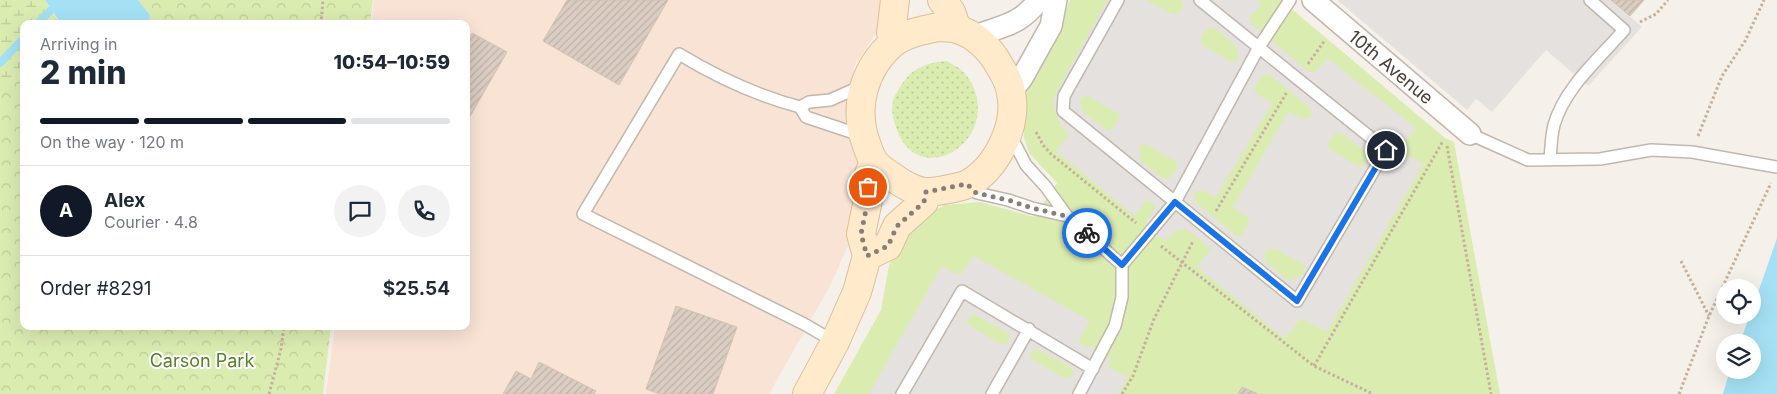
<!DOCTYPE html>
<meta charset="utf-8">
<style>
body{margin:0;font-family:Inter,sans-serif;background:#f2f2f3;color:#1f2937;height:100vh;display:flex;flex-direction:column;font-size:19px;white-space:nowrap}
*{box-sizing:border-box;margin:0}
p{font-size:16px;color:#747a83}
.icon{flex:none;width:28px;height:28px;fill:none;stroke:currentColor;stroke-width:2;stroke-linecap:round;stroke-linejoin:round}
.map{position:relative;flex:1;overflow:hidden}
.details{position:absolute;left:20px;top:20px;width:450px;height:310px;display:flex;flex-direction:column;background:#fff;border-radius:10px;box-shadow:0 5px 20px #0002}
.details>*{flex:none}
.controls{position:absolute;left:1716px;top:279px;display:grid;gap:10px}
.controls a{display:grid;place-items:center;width:45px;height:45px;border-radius:50%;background:#fff;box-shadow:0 5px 20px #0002;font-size:25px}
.pin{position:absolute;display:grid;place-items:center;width:42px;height:42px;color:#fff;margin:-21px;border:2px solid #fff;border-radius:50%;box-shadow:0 1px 5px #0007}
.courier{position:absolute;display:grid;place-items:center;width:50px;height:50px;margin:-25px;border:4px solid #1a73e8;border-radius:50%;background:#fff;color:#222;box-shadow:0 1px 6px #0007}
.head em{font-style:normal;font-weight:800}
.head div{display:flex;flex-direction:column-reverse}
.head{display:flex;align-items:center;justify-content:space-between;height:85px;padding:0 20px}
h1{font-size:32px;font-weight:800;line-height:38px}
.bar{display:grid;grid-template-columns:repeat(4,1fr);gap:8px 5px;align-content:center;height:60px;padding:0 20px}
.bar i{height:6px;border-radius:4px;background:#e0e1e3}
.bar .active{background:#111827}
.bar p{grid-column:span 4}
.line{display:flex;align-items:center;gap:12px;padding:0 20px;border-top:1px solid #e0e1e3}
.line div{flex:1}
.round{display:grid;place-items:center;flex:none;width:52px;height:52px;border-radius:26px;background:#f2f2f3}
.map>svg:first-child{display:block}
</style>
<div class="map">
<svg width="1777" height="394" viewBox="0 0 1777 394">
<defs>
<pattern id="grass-dots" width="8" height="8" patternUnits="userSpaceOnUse" patternTransform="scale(1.25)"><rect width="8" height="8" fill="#dbecb1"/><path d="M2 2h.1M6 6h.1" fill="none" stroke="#bdcb99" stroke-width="1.8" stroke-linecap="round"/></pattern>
<pattern id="wetland-marsh" width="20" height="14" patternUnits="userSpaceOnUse" patternTransform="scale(1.25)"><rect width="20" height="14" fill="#dbecb1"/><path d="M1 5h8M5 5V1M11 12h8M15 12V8" fill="none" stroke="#bdcb99"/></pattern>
<pattern id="park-crowns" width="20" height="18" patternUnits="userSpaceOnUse" patternTransform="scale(1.25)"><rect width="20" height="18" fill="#dbecb1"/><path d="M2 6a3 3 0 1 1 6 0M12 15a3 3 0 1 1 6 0" fill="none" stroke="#bdcb99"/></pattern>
<pattern id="building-hatch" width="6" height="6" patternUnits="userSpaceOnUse" patternTransform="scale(1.25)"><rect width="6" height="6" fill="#dbcdc2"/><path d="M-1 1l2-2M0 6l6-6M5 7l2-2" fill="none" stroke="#bdb1a7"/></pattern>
</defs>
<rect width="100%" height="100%" fill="#f6f0ea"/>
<path fill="#f8e3d5" d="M374 0H883L881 26 854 66 850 106 858 150 859 177 854 231 831 284 769 394H326L335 326H466V24H371Z"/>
<path fill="url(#grass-dots)" d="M947 61C951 64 957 66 960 69 980 85 984 118 968 138 946 167 907 165 896 127 893 120 891 109 893 101 895 94 900 87 904 81 914 67 930 62 947 61Z"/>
<path fill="url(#wetland-marsh)" d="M0 0H45L58 21 56 24H24V64L0 94Z"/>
<path fill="url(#park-crowns)" d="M138 0H373L370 24H149L150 15Z
M24 64V326H331L323 394H0V94Z"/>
<path fill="#dbecb1" d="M1070 0H1281L1445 138 1454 142 1500 394H834L881 310 889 265 907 233 922 217 945 205 980 202 1034 217 1057 183 1029 153 1024 138 1023 102 1038 66 1049 48 1065 14Z"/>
<path fill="#e4e1df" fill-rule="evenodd" d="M1107 0H1145L1175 15 1183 9V5L1180 0H1257L1262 4 1250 16V21L1252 24 1309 72H1316L1327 58 1416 128 1402 145 1401 150 1403 153 1423 164 1327 332 1304 320H1300L1284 338 1197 267 1211 249 1191 232 1185 229 1177 230 1164 241 1145 225 1155 207 1152 202 1146 201 1135 216 1056 151 1068 136V132L1061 126 1056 114 1053 101 1058 89ZM1214 27 1236 46 1239 55 1236 62H1231L1201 44V37L1208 28ZM1267 74 1273 77 1309 107 1312 114 1310 118 1303 119 1288 112 1233 207 1248 217 1249 222 1243 233 1238 237 1195 202 1193 196 1197 191H1204L1216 197 1272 103 1256 93 1254 89 1261 76ZM1088 96 1119 114 1120 117 1112 130H1107L1083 112 1080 103V100L1083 97ZM1339 132 1368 153 1369 157 1364 165 1359 167 1329 149 1328 144 1335 133ZM1146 144 1177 162 1176 169 1170 178 1164 179 1141 161 1139 149 1141 145ZM1269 249H1275L1303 264 1305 268 1304 273 1295 279 1290 280 1285 278 1266 262 1264 254Z
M1337 0H1611L1642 27 1588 86 1546 50 1492 112 1476 99 1467 110Z
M974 256 1090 321 1080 337 1079 342 1085 347 1090 346 1111 359 1108 366 1111 369 1128 377 1118 394H869L941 267 957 274H961ZM973 314 1008 333 1010 336 1008 343 1001 344 971 327 967 323V320ZM1036 349 1071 367 1073 371 1072 377 1064 378 1035 361 1031 358 1030 354Z"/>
<path fill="#a4e1f5" d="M45 0H138L150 15 149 24H61Z
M1777 238V394H1723L1730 370H1752V342H1740L1750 315H1752L1753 307Z"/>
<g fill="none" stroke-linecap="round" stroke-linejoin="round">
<path stroke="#a4e1f5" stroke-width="8" d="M37 24 51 10
M0 63 24 38"/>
</g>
<path fill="url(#building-hatch)" stroke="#d4c1b1" d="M567 0H668L619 85 543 41Z
M1611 0H1644L1630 16Z
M472 33 507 52 469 118 466 117V43Z
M676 306 737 327 713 394H660L646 389Z
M539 362 596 391 594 394H503L516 371 531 379Z
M1242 387 1258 394H1238Z"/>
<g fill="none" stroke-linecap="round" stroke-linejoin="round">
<g stroke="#c2b7ac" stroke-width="14">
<path id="service" d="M1118 0 1064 96 1063 111 1297 301 1386 150 1200 0
M862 86 830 100 809 102 800 107 806 117 851 132 863 133
M800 107C758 96 717 77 679 54L583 214 804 324 835 342
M1470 134 1528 160 1600 159 1651 150 1692 152 1777 167
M1006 139 1015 144 1026 165 1046 187 1067 216 1122 265V297L1115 326 1079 394
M1550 160C1551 149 1551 136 1554 125 1565 87 1599 59 1624 30L1590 0
M967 184 977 193 1008 200 1032 208 1067 216
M1122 265 1175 202 1259 47 1290 0
M902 394 962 291 1093 369
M992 394 1029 329"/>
</g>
<g stroke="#c2b7ac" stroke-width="24">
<path id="minor" d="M1313 0 1470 134
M973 37C1002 25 1018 27 1039 0
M1011 92 1022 78 1051 26 1056 0"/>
</g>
<g stroke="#dbbf99" stroke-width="30">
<path id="secondary" d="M942 0 951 12 957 29
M939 27C944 28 952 27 957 29 975 34 991 50 999 65 1004 73 1010 83 1011 93 1018 125 997 168 968 184 961 187 936 192 927 192 916 192 902 184 893 177 887 173 880 169 875 163 871 158 868 149 866 143 853 107 864 68 893 43 906 33 923 30 939 27Z
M894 42 891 33 895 0
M867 256 888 246 897 226 924 202 926 192
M807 394 835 342 857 292 867 256 861 234 868 200 869 174 874 162"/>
</g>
<path stroke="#c5b09c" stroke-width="3" stroke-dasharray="2.5 2.5" stroke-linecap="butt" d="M1640 22 1656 14 1668 0
M321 24 323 0
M1308 64 1325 40
M1036 132 1043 145 1051 154 1136 223
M1698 136 1722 76 1745 41 1764 0
M1447 146 1491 394
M1216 211 1287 92
M1161 246 1314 366 1373 394
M1681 261 1709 316
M1314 366 1443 141
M269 394 281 349 284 326
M1122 394 1133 376 1154 319 1193 241
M1679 394 1709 316 1771 183"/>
<use href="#service" stroke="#fff" stroke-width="11"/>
<use href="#minor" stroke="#fff" stroke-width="21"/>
<use href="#secondary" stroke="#ffeacb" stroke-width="28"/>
</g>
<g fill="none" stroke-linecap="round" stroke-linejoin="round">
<path stroke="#877e76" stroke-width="5" stroke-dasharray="0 9" d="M868 187V200L861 234 867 256 888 246 897 226 924 202 926 192 967 184 976 193 1008 200 1032 208 1066 216 1087 233"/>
<path stroke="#1a73e8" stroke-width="6" d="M1087 233 1122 265 1175 202 1297 301 1386 150"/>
</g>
<g text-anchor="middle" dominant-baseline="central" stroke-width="4" stroke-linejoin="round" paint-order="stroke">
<g font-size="18" fill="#4b4037" stroke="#fff">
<text transform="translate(1391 67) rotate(40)">10th Avenue</text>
</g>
<g font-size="18" fill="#578126" stroke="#fff">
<text x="202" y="360">Carson Park</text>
</g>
</g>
</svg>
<div class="controls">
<a><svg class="icon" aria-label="locate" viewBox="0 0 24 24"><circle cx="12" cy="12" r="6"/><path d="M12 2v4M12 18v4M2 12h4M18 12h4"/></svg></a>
<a><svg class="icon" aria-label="layers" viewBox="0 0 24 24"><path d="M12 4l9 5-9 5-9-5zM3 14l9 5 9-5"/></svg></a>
</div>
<div class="pin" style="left:868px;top:187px;background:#ea580c"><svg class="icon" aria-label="bag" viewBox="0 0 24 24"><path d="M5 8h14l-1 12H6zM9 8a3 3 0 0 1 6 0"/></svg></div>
<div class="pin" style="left:1386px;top:150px;background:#1f2937"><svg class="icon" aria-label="home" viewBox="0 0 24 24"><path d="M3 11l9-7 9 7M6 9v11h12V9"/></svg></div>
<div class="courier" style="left:1087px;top:233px"><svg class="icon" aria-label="bike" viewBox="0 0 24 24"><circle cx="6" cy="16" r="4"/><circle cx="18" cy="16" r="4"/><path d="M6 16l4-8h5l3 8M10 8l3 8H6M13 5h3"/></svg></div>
<section class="details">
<div class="head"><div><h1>2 min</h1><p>Arriving in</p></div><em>10:54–10:59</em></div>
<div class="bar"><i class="active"></i><i class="active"></i><i class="active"></i><i></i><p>On the way · 120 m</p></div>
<div class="line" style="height:90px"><b class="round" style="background:#111827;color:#fff">A</b><div><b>Alex</b><p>Courier · 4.8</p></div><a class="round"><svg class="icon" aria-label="chat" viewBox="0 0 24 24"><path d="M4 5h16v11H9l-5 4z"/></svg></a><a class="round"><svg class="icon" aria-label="phone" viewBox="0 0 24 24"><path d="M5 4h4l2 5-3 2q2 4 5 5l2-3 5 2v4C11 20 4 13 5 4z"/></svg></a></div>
<div class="line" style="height:65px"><div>Order #8291</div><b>$25.54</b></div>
</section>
</div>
